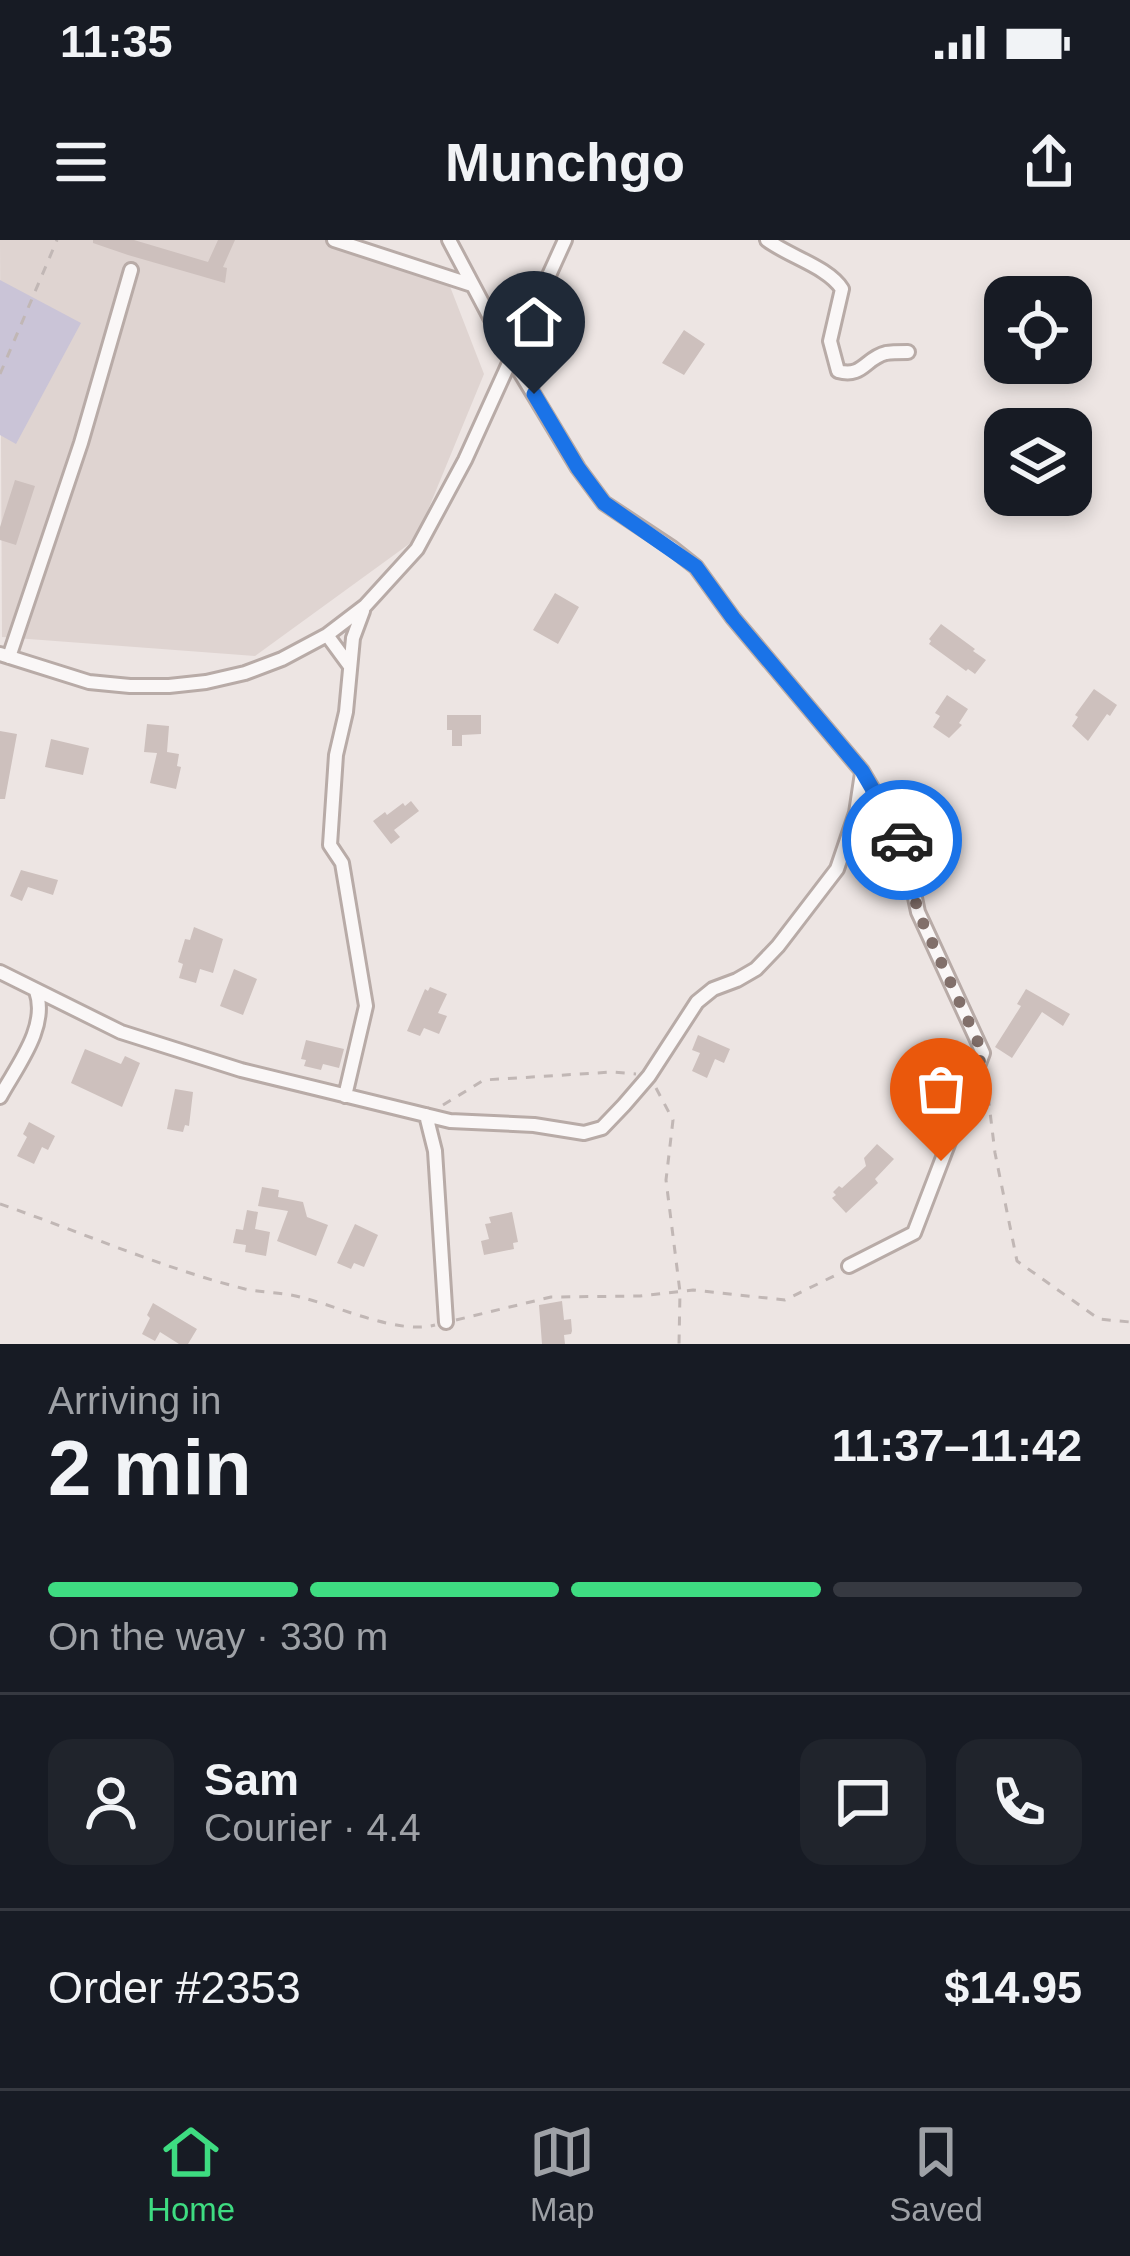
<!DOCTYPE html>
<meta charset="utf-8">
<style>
body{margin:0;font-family:Helvetica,sans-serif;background:#20242c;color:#f1f3f6;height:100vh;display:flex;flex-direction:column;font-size:45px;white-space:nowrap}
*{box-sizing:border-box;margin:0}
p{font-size:39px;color:#9ea1a6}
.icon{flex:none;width:66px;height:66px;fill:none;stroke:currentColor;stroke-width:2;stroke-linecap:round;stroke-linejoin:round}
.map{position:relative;height:1104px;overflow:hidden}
.details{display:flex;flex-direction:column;background:#171b24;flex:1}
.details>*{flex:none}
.controls{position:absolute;left:984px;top:36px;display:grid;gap:24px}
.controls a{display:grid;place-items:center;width:108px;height:108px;border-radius:24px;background:#171b24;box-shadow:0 6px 18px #0003;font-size:60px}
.pin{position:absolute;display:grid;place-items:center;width:102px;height:102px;color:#fff;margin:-123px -51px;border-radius:50% 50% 50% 0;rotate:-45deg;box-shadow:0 0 12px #0007}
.pin .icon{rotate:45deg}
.courier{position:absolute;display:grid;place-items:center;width:120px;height:120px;margin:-60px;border:9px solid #1a73e8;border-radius:50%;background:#fff;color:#222;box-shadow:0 3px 15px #0007}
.overview em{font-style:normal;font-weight:600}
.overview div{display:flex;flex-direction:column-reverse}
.overview{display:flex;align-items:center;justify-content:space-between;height:204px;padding:0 48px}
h1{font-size:78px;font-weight:600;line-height:90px}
.bar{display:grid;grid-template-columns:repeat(4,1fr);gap:18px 12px;align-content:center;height:144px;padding:0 48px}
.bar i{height:15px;border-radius:9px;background:#363941}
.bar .selected{background:#3edc81}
.bar p{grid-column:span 4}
.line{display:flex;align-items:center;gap:30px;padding:0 48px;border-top:3px solid #363941}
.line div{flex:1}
.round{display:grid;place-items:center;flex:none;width:126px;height:126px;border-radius:24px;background:#20242c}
.status{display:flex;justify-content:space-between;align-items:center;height:84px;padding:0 60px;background:#171b24;direction:ltr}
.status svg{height:33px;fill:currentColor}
header{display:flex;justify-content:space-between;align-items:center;height:156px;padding:0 48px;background:#171b24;font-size:54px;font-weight:600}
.tabs{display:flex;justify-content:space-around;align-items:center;height:168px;border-top:3px solid #363941;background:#171b24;font-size:33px;color:#9ea1a6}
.tabs a{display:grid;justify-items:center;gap:6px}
.tabs .selected{color:#3edc81}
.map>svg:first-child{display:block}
</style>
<div class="status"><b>11:35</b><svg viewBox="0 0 49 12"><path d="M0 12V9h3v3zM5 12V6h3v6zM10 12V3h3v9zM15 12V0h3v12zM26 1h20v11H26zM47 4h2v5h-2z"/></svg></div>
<header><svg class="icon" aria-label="menu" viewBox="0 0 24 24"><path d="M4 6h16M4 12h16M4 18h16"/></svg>Munchgo<svg class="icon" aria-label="share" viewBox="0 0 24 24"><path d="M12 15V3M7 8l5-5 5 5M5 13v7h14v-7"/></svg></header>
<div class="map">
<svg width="1130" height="1104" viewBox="0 0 1130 1104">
<rect width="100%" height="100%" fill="#ede5e3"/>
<path fill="#dfd4d1" d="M0 0H359L363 7 444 31 484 134 416 299 255 416 2 397Z"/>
<path fill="#cac4d7" d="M0 40 81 83 16 204 0 195Z"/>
<path fill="#cdc0bd" d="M93 0H134L208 22 218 0H235L223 27 227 28 225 43 128 15 93 3Z
M684 90 705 104 684 135 662 123Z
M15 240 35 246 16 305 0 300V287Z
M555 353 579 367 558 404 533 390Z
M941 384 975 409 973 411 986 420 975 434 968 429 966 431 929 404 931 401 929 399Z
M1094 449 1117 465 1110 476 1107 474 1088 501 1072 486 1078 477 1075 475Z
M947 455 968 469 959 483 962 485 949 498 933 487 940 476 935 473Z
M447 475H481V494L462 495V506H452V490H447Z
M147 484 169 486 167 512 179 514 177 526 181 527 176 549 150 543 157 513 144 512Z
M0 491 17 494 5 559H0Z
M51 499 89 508 83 535 45 527Z
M411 561 419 571 394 590 400 597 391 604 373 581 385 572 387 575 403 563 405 566Z
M21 630 58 640 53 655 28 647 22 661 10 656Z
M194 687 223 699 213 733 200 729 196 743 179 738 183 724 178 722 185 699 190 700Z
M234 729 257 739 243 775 220 766Z
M430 747 447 754 438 773 447 776 439 794 424 788 420 796 407 791 425 749 428 751Z
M1026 749 1070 774 1063 786 1042 772 1012 818 995 807 1021 766 1017 764Z
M698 795 730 809 724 823 715 819 707 838 692 831 700 813 692 810Z
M306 800 344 809 339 828 323 824 321 830 304 826 306 820 301 819Z
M85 809 121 824 125 816 140 823 122 867 71 843Z
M175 849 193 852 189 886 185 885 183 892 167 889Z
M29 882 55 896 48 910 42 907 34 924 17 916 27 897 23 894Z
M877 904 894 919 875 939 878 943 846 973 832 958 836 955 833 952 839 946 842 948 866 926 864 918Z
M262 947 279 950 278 957 303 962 307 977 328 985 316 1016 277 1001 288 971 258 966Z
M247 970 258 972 255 989 270 992 266 1016 245 1012 246 1005 233 1003 236 989 243 990Z
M512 972 518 1002 513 1003 514 1009 484 1015 481 1001 489 999 485 984 491 983 489 977Z
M355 984 378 995 364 1027 354 1023 351 1029 337 1023Z
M562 1061 564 1080 571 1079 572 1091 571 1094 564 1095 565 1104H542L539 1065Z
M153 1063 197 1089 188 1104H179L160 1092 155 1101 142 1094 150 1078 147 1075Z"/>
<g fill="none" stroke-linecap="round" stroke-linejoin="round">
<g stroke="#b8aba7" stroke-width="18">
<path id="minor" d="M334 0 472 45
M449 0 511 117 578 228 604 263 672 308 696 327 733 378 862 531 903 601 918 672 983 813 914 993 849 1026
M767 0C790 17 828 27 842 49L830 101 838 131C863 138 865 118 886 113 891 112 903 112 908 112
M327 395 349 425
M0 414 89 442 130 446H169L206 442 245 433 282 419 327 395 365 366 417 309 465 220 565 0
M9 417 81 203 131 30
M0 732 121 792 241 830 450 881 534 885 584 893 602 888 624 865 649 836 697 762 713 749 737 740 756 729 778 706 837 629 856 573 862 533
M345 856 366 766 342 623 330 605 336 515 346 472 353 398 363 371
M0 857C16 827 49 787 36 751
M426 875 435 911 446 1082"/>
</g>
<path stroke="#c1b7b5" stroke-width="3" stroke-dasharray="9 9" stroke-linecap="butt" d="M0 134 57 0
M986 839 995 913 1017 1021 1099 1079 1130 1082
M656 848 673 880 666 940 680 1052 679 1104
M443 865 484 840 612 832 636 834
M0 964C81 992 162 1028 245 1049 263 1053 282 1052 300 1057 338 1066 398 1095 435 1085
M456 1080 551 1057 640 1056 693 1050 785 1060 838 1034"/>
<use href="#minor" stroke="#faf7f7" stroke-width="12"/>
</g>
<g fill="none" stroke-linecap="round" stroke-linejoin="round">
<path stroke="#816f6a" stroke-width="12" stroke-dasharray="0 21.6" d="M902 600 918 672 983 813 941 921"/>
<path stroke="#1a73e8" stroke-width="15" d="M534 154 578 228 604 263 696 327 733 378 862 531 902 600"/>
</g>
</svg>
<div class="controls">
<a><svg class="icon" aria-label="locate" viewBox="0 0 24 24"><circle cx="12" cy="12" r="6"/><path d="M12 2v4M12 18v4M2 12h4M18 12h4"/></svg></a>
<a><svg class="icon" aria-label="layers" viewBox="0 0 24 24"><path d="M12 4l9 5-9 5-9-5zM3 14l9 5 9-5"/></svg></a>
</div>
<div class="pin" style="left:941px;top:921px;background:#ea580c"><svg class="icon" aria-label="bag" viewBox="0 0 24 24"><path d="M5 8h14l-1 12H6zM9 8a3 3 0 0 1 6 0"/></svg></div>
<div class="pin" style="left:534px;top:154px;background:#1f2937"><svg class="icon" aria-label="home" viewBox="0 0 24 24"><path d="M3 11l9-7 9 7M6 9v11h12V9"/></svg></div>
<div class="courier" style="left:902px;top:600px"><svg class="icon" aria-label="car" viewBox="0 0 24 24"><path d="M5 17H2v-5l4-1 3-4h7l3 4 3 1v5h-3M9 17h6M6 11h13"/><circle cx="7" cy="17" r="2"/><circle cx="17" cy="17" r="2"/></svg></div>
</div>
<section class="details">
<div class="overview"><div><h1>2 min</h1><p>Arriving in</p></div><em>11:37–11:42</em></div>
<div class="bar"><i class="selected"></i><i class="selected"></i><i class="selected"></i><i></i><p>On the way · 330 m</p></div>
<div class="line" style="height:216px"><a class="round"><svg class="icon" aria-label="person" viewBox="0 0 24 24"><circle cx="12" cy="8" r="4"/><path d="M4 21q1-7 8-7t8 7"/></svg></a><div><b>Sam</b><p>Courier · 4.4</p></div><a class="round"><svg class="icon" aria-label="chat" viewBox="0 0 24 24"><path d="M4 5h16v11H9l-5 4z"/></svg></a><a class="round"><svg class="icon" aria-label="phone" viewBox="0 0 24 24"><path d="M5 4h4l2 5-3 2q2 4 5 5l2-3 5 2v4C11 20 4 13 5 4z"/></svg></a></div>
<div class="line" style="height:156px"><div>Order #2353</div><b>$14.95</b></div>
</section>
<nav class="tabs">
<a class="selected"><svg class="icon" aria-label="home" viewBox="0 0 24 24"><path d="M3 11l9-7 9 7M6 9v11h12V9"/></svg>Home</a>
<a><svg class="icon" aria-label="map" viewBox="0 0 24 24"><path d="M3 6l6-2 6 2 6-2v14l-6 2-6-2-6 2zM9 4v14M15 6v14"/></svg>Map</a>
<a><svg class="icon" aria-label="saved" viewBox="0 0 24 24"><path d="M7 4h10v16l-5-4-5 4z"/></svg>Saved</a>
</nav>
